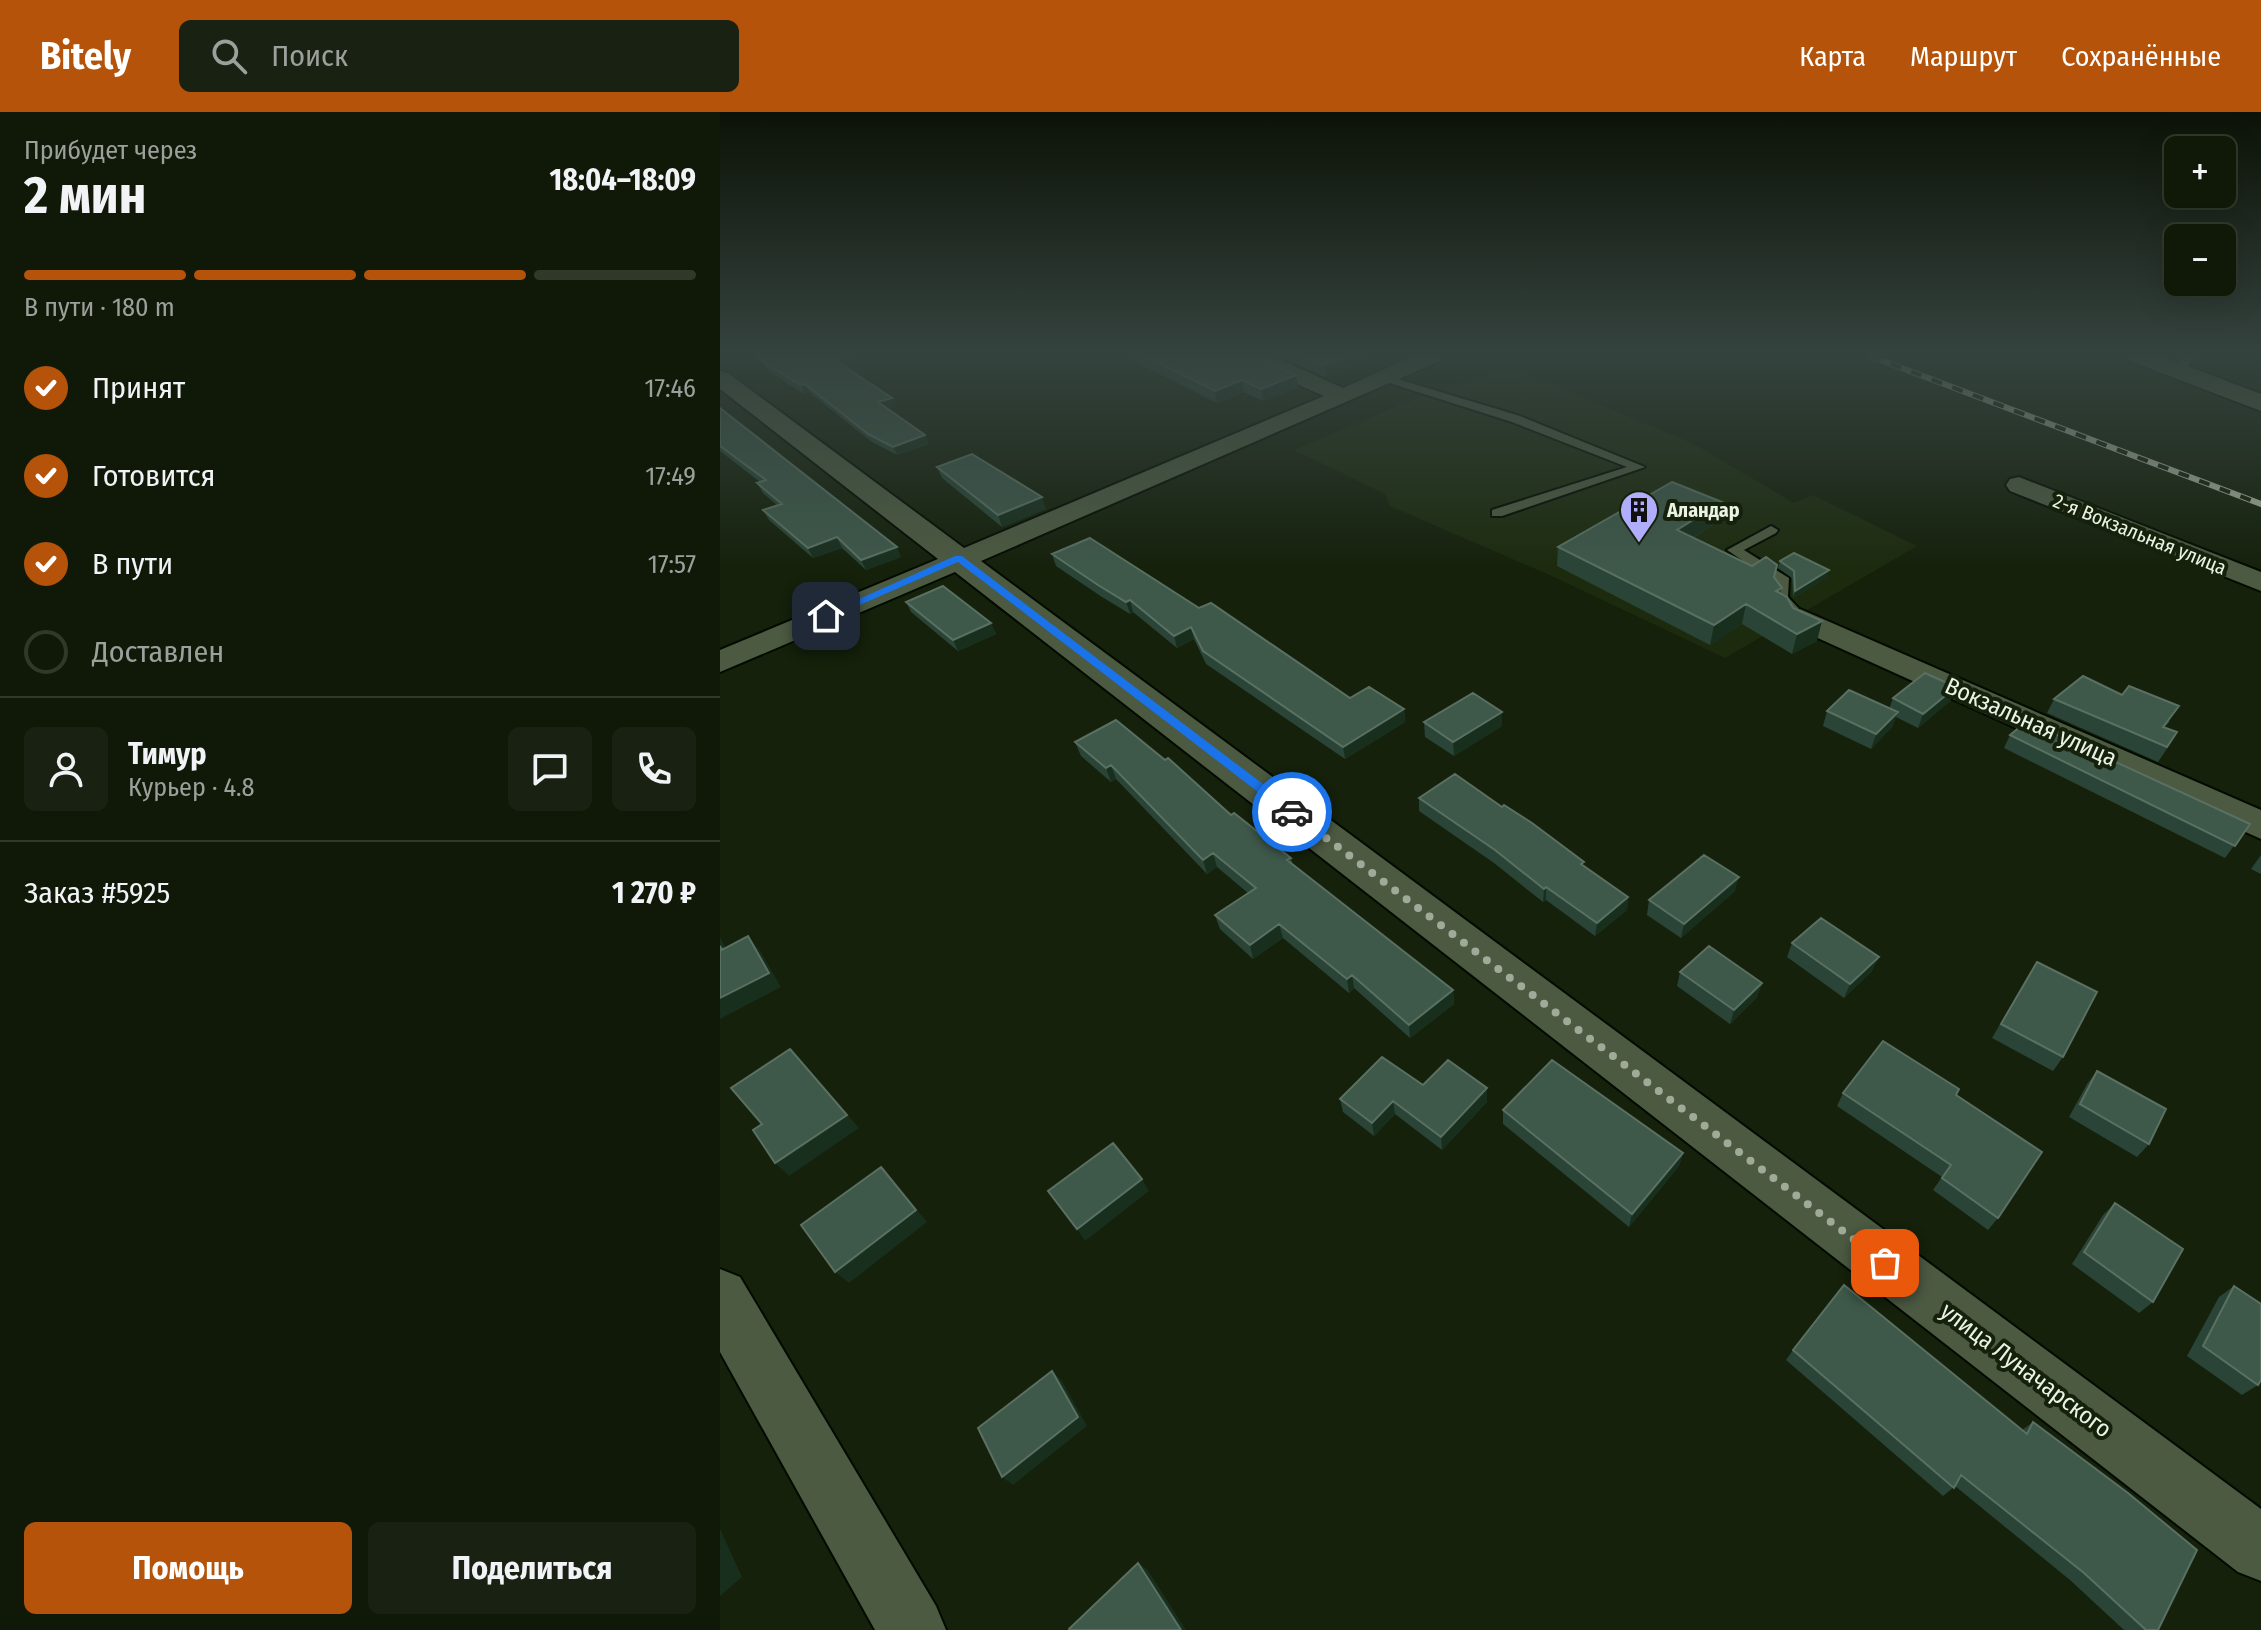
<!DOCTYPE html>
<html lang="ru">
<meta charset="utf-8">
<style>
body{margin:0;font-family:"Fira Sans Condensed",sans-serif;background:#192212;color:#f1f3f6;height:100vh;display:flex;flex-direction:column;font-size:30px;white-space:nowrap}
*{box-sizing:border-box;margin:0}
p{font-size:26px;color:#9ca09c}
.icon{flex:none;width:44px;height:44px;fill:none;stroke:currentColor;stroke-width:2;stroke-linecap:round;stroke-linejoin:round}
.map{position:relative;flex:1;overflow:hidden}
.panel{display:flex;flex-direction:column;background:#101908;width:720px}
.panel>*{flex:none}
.buttons{position:absolute;left:1444px;top:24px;display:grid;gap:16px}
.buttons a{display:grid;place-items:center;width:72px;height:72px;border-radius:12px;background:#101908;box-shadow:0 8px 32px #0002,0 0 0 2px #303829;font-size:40px}
.pin{position:absolute;display:grid;place-items:center;width:68px;height:68px;color:#fff;margin:-34px;border-radius:16px;box-shadow:0 4px 12px #0006}
.courier{position:absolute;display:grid;place-items:center;width:80px;height:80px;margin:-40px;border:6px solid #1a73e8;border-radius:50%;background:#fff;color:#222;box-shadow:0 2px 10px #0007}
.head em{font-style:normal;font-weight:700}
.head div{display:flex;flex-direction:column-reverse}
.head{display:flex;align-items:center;justify-content:space-between;height:136px;padding:0 24px}
h1{font-size:52px;font-weight:700;line-height:60px}
.bar{display:grid;grid-template-columns:repeat(4,1fr);gap:12px 8px;align-content:center;height:96px;padding:0 24px}
.bar i{height:10px;border-radius:6px;background:#303829}
.bar .on{background:#b45309}
.bar p{grid-column:span 4}
.line{display:flex;align-items:center;gap:20px;padding:0 24px;border-top:2px solid #303829}
.line div{flex:1}
.round{display:grid;place-items:center;flex:none;width:84px;height:84px;border-radius:12px;background:#192212}
ol{padding:0 24px;list-style:none}
li{display:flex;align-items:center;gap:24px;height:88px}
li p{margin-inline-start:auto}
li .icon{padding:8px;border-radius:50%;background:#b45309;color:#fff;stroke-width:4}
li:last-child{color:#9ca09c}
li i{width:44px;height:44px;border:4px solid #303829;border-radius:50%}
.primary-button{display:flex;gap:16px;margin-top:auto;padding:16px 24px}
.primary-button a{flex:1;height:92px;border-radius:12px;background:#b45309;color:#fff;font-size:32px;font-weight:700;line-height:92px;text-align:center}
.primary-button a+a{background:#192212;color:#f1f3f6}
header{display:flex;align-items:center;gap:48px;box-sizing:border-box;height:112px;padding:0 40px;background:#b45309;color:#fff}
header strong{font-size:38px}
nav{display:flex;gap:44px;margin-inline-start:auto;font-size:28px}
.search{width:560px;height:72px;background:#192212;display:flex;align-items:center;gap:20px;box-sizing:border-box;padding:0 28px;border-radius:12px;color:#9ca09c;font-size:30px}
main{display:flex;flex:1;min-height:0}
.map>svg:first-child{display:block}
</style>
<header>
<strong>Bitely</strong>
<div class="search"><svg class="icon" aria-label="search" viewBox="0 0 24 24"><circle cx="10" cy="10" r="6"/><path d="M15 15l6 6"/></svg>Поиск</div>
<nav><a>Карта</a><a>Маршрут</a><a>Сохранённые</a></nav>
</header>
<main>
<section class="panel">
<div class="head"><div><h1>2 мин</h1><p>Прибудет через</p></div><em>18:04–18:09</em></div>
<div class="bar"><i class="on"></i><i class="on"></i><i class="on"></i><i></i><p>В пути · 180 m</p></div>
<ol>
<li><svg class="icon" aria-label="check" viewBox="0 0 24 24"><path d="M5 12l5 5 9-10"/></svg>Принят<p>17:46</p></li>
<li><svg class="icon" aria-label="check" viewBox="0 0 24 24"><path d="M5 12l5 5 9-10"/></svg>Готовится<p>17:49</p></li>
<li><svg class="icon" aria-label="check" viewBox="0 0 24 24"><path d="M5 12l5 5 9-10"/></svg>В пути<p>17:57</p></li>
<li><i></i>Доставлен</li>
</ol>
<div class="line" style="height:144px"><a class="round"><svg class="icon" aria-label="person" viewBox="0 0 24 24"><circle cx="12" cy="8" r="4"/><path d="M4 21q1-7 8-7t8 7"/></svg></a><div><b>Тимур</b><p>Курьер · 4.8</p></div><a class="round"><svg class="icon" aria-label="chat" viewBox="0 0 24 24"><path d="M4 5h16v11H9l-5 4z"/></svg></a><a class="round"><svg class="icon" aria-label="phone" viewBox="0 0 24 24"><path d="M5 4h4l2 5-3 2q2 4 5 5l2-3 5 2v4C11 20 4 13 5 4z"/></svg></a></div>
<div class="line" style="height:104px"><div>Заказ #5925</div><b>1 270 ₽</b></div>
<div class="primary-button"><a>Помощь</a><a>Поделиться</a></div>
</section>
<div class="map">
<svg width="1541" height="1518" viewBox="0 0 1541 1518">
<rect width="100%" height="100%" fill="#15210b"/>
<path fill="#1c2b0e" d="M789 255 972 331 1074 391 1093 383 1197 434 1005 546 834 465 670 394 665 382 574 338 683 292Z"/>
<g fill="none" stroke-linecap="round" stroke-linejoin="round">
<g stroke="#030a00" stroke-width="4">
<path id="service" d="M1464 244H1475L1462 262H1454L1452 260Z
M664 263 800 304 925 355 782 404H772V398L907 355 792 310 660 268V264Z
M1051 414 1058 418 1056 421 1024 438 1069 466 1068 485 1083 501 1080 504H1070L1052 486 1056 471 1007 438Z"/>
</g>
<g stroke="#030a00" stroke-width="4">
<path id="minor" d="M523 244H552L623 276 693 244H722L720 249 261 449 1541 1397V1469L1518 1460 235 460 0 560V538L218 447 0 277V259L8 261 244 436 604 284 525 249Z
M1299 365 1541 460V479L1290 379 1286 373 1290 367Z
M1080 497 1541 698V727L1069 513 1065 506 1069 499Z
M0 1157 20 1165 216 1494 226 1518H155L0 1240Z"/>
</g>
<g stroke="#030a00" stroke-width="4">
<path id="tertiary" d="M1406 244H1441L1541 282V299L1410 249Z"/>
</g>
<use href="#service" fill="#4c5a42" fill-rule="evenodd"/>
<use href="#minor" fill="#4c5a42" fill-rule="evenodd"/>
<use href="#tertiary" fill="#4c5a42" fill-rule="evenodd"/>
<g stroke="#a5ae9d" stroke-width="6">
<path id="rail" d="M1150 244 1541 392"/>
</g>
<use href="#rail" stroke="#15210b" stroke-width="4" stroke-dasharray="11" stroke-linecap="butt"/>
</g>
<path fill="#2a4537" d="M33 244H134L137 251 125 254 172 286 176 294 168 296 209 332 177 343 152 330 89 280 84 282 53 262Z
M404 244H532L576 263 578 276 543 289 524 280 497 291Z
M560 244H651V247L605 265Z
M0 296 181 445 146 458 122 436 93 446 49 408 43 398 57 393 43 381 37 371 40 370 0 339Z
M217 355 326 397 282 415 222 366Z
M1002 390 998 409 973 426 1054 466 1062 476 1060 482 1073 496 1097 529 1072 542 1022 512 990 533 837 454 838 435Z
M332 442 479 496 630 586 684 597 685 610 625 647 486 552 474 527 457 536 413 500 410 502 382 485 336 454Z
M1060 449 1107 465 1073 486 1072 466 1058 456Z
M186 490 271 511 276 522 238 539 191 500Z
M1236 575 1230 589 1198 616 1176 605 1172 615 1151 637 1103 614 1107 599 1169 597 1173 586Z
M1334 587 1450 609 1445 615 1448 635 1438 650 1327 601Z
M782 600V614L734 644 705 625 704 610Z
M1290 623 1530 712 1505 746 1284 636Z
M355 630 511 703 571 746 573 753 733 878 734 892 690 926 634 876 629 881 563 826 533 847 500 817 495 803 528 781 497 755 487 762 396 667 391 670 361 644Z
M699 686 782 695 863 754 908 785 907 798 875 824 826 788 823 790 774 751 699 699Z
M1541 743V762L1531 757Z
M1015 779 961 826 927 803 929 788Z
M1072 831 1152 859 1124 886 1067 845Z
M960 860 1042 871 1037 885 1010 912 957 874Z
M1308 864 1343 945 1333 959 1272 926Z
M1377 959 1429 1032 1417 1045 1349 1005 1367 972Z
M703 973 767 976V990L722 1038 675 1002 654 1024 623 1000 620 987Z
M1123 981 1236 983 1278 1106 1268 1118 1213 1078 1222 1065 1117 994Z
M783 998 963 1041 959 1054 909 1115 783 1012Z
M1395 1091 1433 1190 1419 1201 1352 1152 1383 1103Z
M1514 1174 1538 1273 1522 1283 1467 1244 1499 1185Z
M1073 1238 1302 1318 1313 1310 1438 1518H1404L1350 1468 1235 1374 1223 1384 1066 1248Z"/>
<path fill="#192f1e" d="M128 244H134L137 251 119 256 115 248Z
M626 244H651V247L605 265 604 253Z
M576 263 578 276 543 289 541 277Z
M522 268 524 280 497 291 495 279Z
M85 272 89 280 84 282 81 273Z
M172 286 176 294 162 298 158 290Z
M205 323 209 332 177 343 173 335Z
M322 385 326 397 282 415 278 403Z
M1002 390 998 409 954 438 957 418Z
M117 425 122 436 93 446 88 436Z
M177 435 181 445 146 458 141 448Z
M1109 458 1107 465 1073 486 1075 479Z
M410 488 413 500 410 502 406 490Z
M1026 492 1022 512 990 533 994 513Z
M1102 509 1097 529 1072 542 1077 522Z
M271 511 276 522 238 539 233 528Z
M471 515 474 527 457 536 454 524Z
M1236 575 1230 589 1198 616 1203 602Z
M684 597 685 610 625 647 623 635Z
M782 600V614L734 644 733 630Z
M1178 600 1172 615 1151 637 1156 622Z
M391 653 396 667 391 670 386 656Z
M493 741 497 755 487 762 483 748Z
M1019 765 1015 779 961 826 964 812Z
M826 775V788L823 790 824 777Z
M908 785 907 798 875 824 877 811Z
M559 812 563 826 533 847 530 833Z
M28 824 40 839 61 875 0 907V886Z
M0 825 14 852 2 838 0 834Z
M1159 845 1152 859 1124 886 1130 872Z
M632 863 634 876 629 881 627 867Z
M1042 871 1037 885 1010 912 1014 898Z
M733 878 734 892 690 926 689 913Z
M70 937 139 1016 69 1064 55 1051Z
M767 976V990L722 1038 721 1025Z
M673 989 675 1002 654 1024 652 1011Z
M963 1041 959 1054 909 1115 912 1102Z
M161 1055 207 1110 129 1171 115 1160Z
M422 1067 429 1079 365 1129 357 1117Z
M332 1259 342 1269 367 1314 293 1373 282 1365Z
M0 1417 22 1465 0 1484Z
M418 1451 427 1457 466 1518H461Z"/>
<path fill="#3e584a" stroke="#597062" stroke-width="2" d="M38 244H128L115 248 172 286 158 290 205 323 173 335 148 322 85 272 81 273 49 254Z
M425 244H532L576 263 541 277 522 268 495 279Z
M585 244H626L604 253Z
M0 296 177 435 141 448 117 425 88 436 43 398 62 392 37 371 46 368 0 334Z
M252 342 322 385 278 403 217 355Z
M952 370 1002 390 957 418 1032 454 1046 445 1057 453 1054 465 1062 476 1056 479 1067 485 1073 496 1102 509 1077 522 1026 492 994 513 838 435Z
M370 426 479 496 491 491 630 586 649 575 684 597 623 635 483 539 471 515 454 524 410 488 406 490 378 473 332 442Z
M1074 441 1109 458 1075 479 1074 459 1060 449Z
M223 474 271 511 233 528 186 490Z
M1205 561 1236 575 1203 602 1173 586Z
M1363 564 1402 583 1409 574 1459 594 1443 615 1457 620 1447 635 1334 587Z
M1129 578 1178 600 1156 622 1107 599Z
M753 581 782 600 733 630 704 610Z
M396 608 445 648 448 646 511 703 514 701 571 746 567 748 733 878 689 913 632 863 627 867 559 812 530 833 495 803 536 776 493 741 483 748 391 653 386 656 355 630Z
M1307 609 1530 712 1515 734 1290 623Z
M735 662 782 695 784 693 812 711 864 750 861 752 908 785 877 811 826 775 824 777 775 738 699 686Z
M984 743 1019 765 964 812 929 788Z
M1101 806 1159 845 1130 872 1072 831Z
M28 824 49 861 0 886V834L2 838Z
M989 834 1042 871 1014 898 960 860Z
M1317 850 1377 880 1343 945 1281 912Z
M1163 929 1239 977 1236 983 1322 1040 1278 1106 1222 1066 1231 1053 1123 981Z
M70 937 127 1003 55 1051 33 1018 42 1012 11 976Z
M662 945 703 973 728 948 767 976 721 1025 673 989 652 1011 620 987Z
M832 948 963 1041 912 1102 783 998Z
M1377 959 1446 997 1429 1032 1360 992Z
M393 1031 422 1067 357 1117 328 1079Z
M161 1055 196 1098 115 1160 81 1113Z
M1395 1091 1463 1137 1433 1190 1364 1140Z
M1124 1173 1307 1322 1313 1310 1408 1381 1477 1438 1438 1518H1426L1364 1461 1241 1363 1234 1376 1073 1238Z
M1514 1174 1541 1192V1268L1538 1273 1483 1234Z
M332 1259 358 1305 282 1365 258 1316Z
M418 1451 461 1518H350L349 1517Z"/>
<linearGradient id="sky" x2="0" y2="1"><stop stop-color="#0c1206"/><stop offset="0.53" stop-color="#35433f"/><stop offset="1" stop-color="#35433f" stop-opacity="0"/></linearGradient>
<rect width="1541" height="457" fill="url(#sky)"/>
<path fill="#1a73e8" d="M235 444H242L576 697V703H568L238 450 110 506 101 504Z"/>
<g fill="none" stroke-linecap="round" stroke-linejoin="round">
<path stroke="#a0aa98" stroke-width="8" stroke-dasharray="0 14.4" d="M572 700 1165 1151"/>
</g>
<defs>
<g id="building-pin" transform="scale(2)"><path d="M0 17L-7.5 6A9.5 9.5 0 1 1 7.5 6Z" fill="#b0aefa" stroke="#15210b"/><path d="M-4-6H4V6H1V3H-1V6H-4ZM-2.5-4.3h1.7v1.8h-1.7ZM.8-4.3h1.7v1.8H.8ZM-2.5-1h1.7V.8h-1.7ZM.8-1h1.7V.8H.8Z" fill="#111"/></g>
</defs>
<g fill-rule="evenodd">
<use href="#building-pin" x="919" y="398"/>
</g>
<g text-anchor="middle" dominant-baseline="central" stroke-width="8" stroke-linejoin="round" paint-order="stroke">
<g font-size="20" font-weight="bold" fill="#ebf3e4" stroke="#15210b" text-anchor="start">
<text x="947" y="398">Аландар</text>
</g>
<g font-size="20" fill="#ebf3e4" stroke="#15210b">
<text transform="translate(1420 422) rotate(22)">2-я Вокзальная улица</text>
</g>
<g font-size="24" fill="#ebf3e4" stroke="#15210b">
<text transform="translate(1311 610) rotate(24)">Вокзальная улица</text>
<text transform="translate(1306 1258) rotate(37)">улица Луначарского</text>
</g>
</g>
</svg>
<div class="buttons">
<a>+</a>
<a>−</a>
</div>
<div class="pin" style="left:1165px;top:1151px;background:#ea580c"><svg class="icon" aria-label="bag" viewBox="0 0 24 24"><path d="M5 8h14l-1 12H6zM9 8a3 3 0 0 1 6 0"/></svg></div>
<div class="pin" style="left:106px;top:504px;background:#1f2937"><svg class="icon" aria-label="home" viewBox="0 0 24 24"><path d="M3 11l9-7 9 7M6 9v11h12V9"/></svg></div>
<div class="courier" style="left:572px;top:700px"><svg class="icon" aria-label="car" viewBox="0 0 24 24"><path d="M5 17H2v-5l4-1 3-4h7l3 4 3 1v5h-3M9 17h6M6 11h13"/><circle cx="7" cy="17" r="2"/><circle cx="17" cy="17" r="2"/></svg></div>
</div>
</main>
